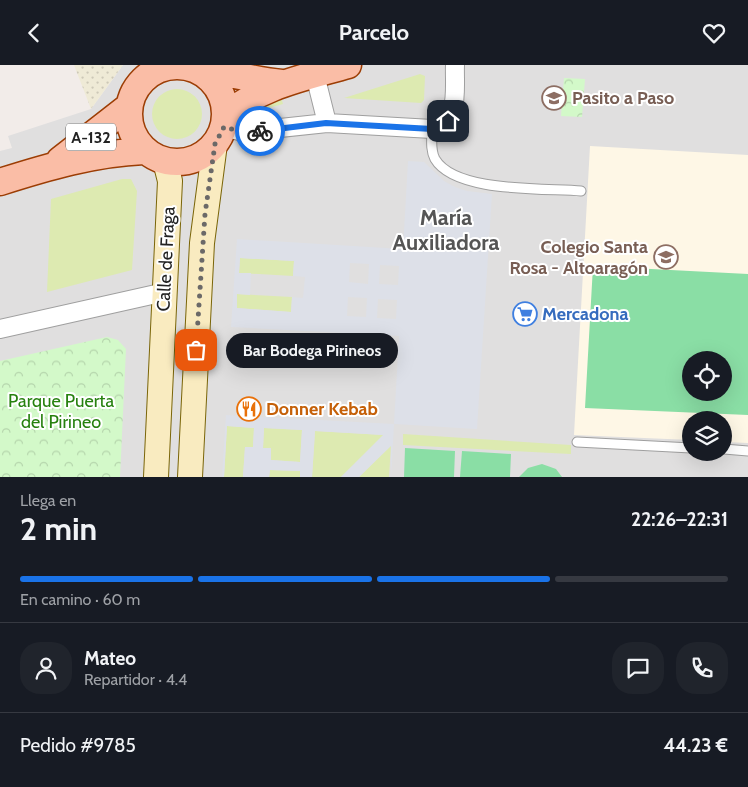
<!DOCTYPE html>
<html lang="es">
<meta charset="utf-8">
<style>
body{margin:0;font-family:Cabin,sans-serif;background:#20242c;color:#f1f3f6;height:100vh;display:flex;flex-direction:column;font-size:19px;white-space:nowrap}
*{box-sizing:border-box;margin:0}
p{font-size:16px;color:#9ea1a6}
.icon{flex:none;width:28px;height:28px;fill:none;stroke:currentColor;stroke-width:2;stroke-linecap:round;stroke-linejoin:round}
.map{position:relative;height:412px;overflow:hidden}
.details{display:flex;flex-direction:column;background:#171b24;flex:1}
.details>*{flex:none}
.buttons{position:absolute;left:682px;top:286px;display:grid;gap:10px}
.buttons a{display:grid;place-items:center;width:50px;height:50px;border-radius:50%;background:#171b24;box-shadow:0 5px 20px #0002;font-size:25px}
.pin{position:absolute;display:grid;place-items:center;width:42px;height:42px;color:#fff;margin:-21px;border-radius:10px;box-shadow:0 2px 8px #0006}
.courier{position:absolute;display:grid;place-items:center;width:50px;height:50px;margin:-25px;border:4px solid #1a73e8;border-radius:50%;background:#fff;color:#222;box-shadow:0 1px 6px #0007}
.bubble{position:absolute;height:35px;border-radius:18px;background:#171b24;box-shadow:0 5px 20px #0002;font-size:16px;font-weight:700;line-height:35px;text-align:center}
.headline em{font-style:normal;font-weight:700}
.headline div{display:flex;flex-direction:column-reverse}
.headline{display:flex;align-items:center;justify-content:space-between;height:85px;padding:0 20px}
h1{font-size:32px;font-weight:700;line-height:38px}
.bar{display:grid;grid-template-columns:repeat(4,1fr);gap:8px 5px;align-content:center;height:60px;padding:0 20px}
.bar i{height:6px;border-radius:4px;background:#363941}
.bar .current{background:#1a73e8}
.bar p{grid-column:span 4}
.line{display:flex;align-items:center;gap:12px;padding:0 20px;border-top:1px solid #363941}
.line div{flex:1}
.round{display:grid;place-items:center;flex:none;width:52px;height:52px;border-radius:20px;background:#20242c}
header{display:flex;justify-content:space-between;align-items:center;height:65px;padding:0 20px;background:#171b24;font-size:22px;font-weight:700}
.map>svg:first-child{display:block}
</style>
<header><svg class="icon" aria-label="back" viewBox="0 0 24 24"><path d="M15 5l-7 7 7 7"/></svg>Parcelo<svg class="icon" aria-label="heart" viewBox="0 0 24 24"><path d="M12 20l-8-8c-3-5 5-10 8-4 3-6 11-1 8 4z"/></svg></header>
<div class="map">
<svg width="748" height="412" viewBox="0 0 748 412">
<defs>
<pattern id="farmland-dots" width="8" height="8" patternUnits="userSpaceOnUse" patternTransform="scale(1.25)"><rect width="8" height="8" fill="#efead6"/><path d="M2 2h.1M6 6h.1" fill="none" stroke="#cdc8b7" stroke-width="1.8" stroke-linecap="round"/></pattern>
<pattern id="park-crowns" width="20" height="18" patternUnits="userSpaceOnUse" patternTransform="scale(1.25)"><rect width="20" height="18" fill="#d3f9c9"/><path d="M2 6a3 3 0 1 1 6 0M12 15a3 3 0 1 1 6 0" fill="none" stroke="#b5d5ac"/></pattern>
</defs>
<rect width="100%" height="100%" fill="#f2ece9"/>
<path fill="#e0dfdf" fill-rule="evenodd" d="M123 0H748V412H0V86L12 83 8 71 91 44ZM691 295H724V328H691ZM691 355H724V388H691Z"/>
<path fill="#fef7e6" fill-rule="evenodd" d="M590 81 748 90V378L724 377V355H691V375L574 370ZM691 295H724V328H691Z"/>
<path fill="url(#farmland-dots)" d="M74 0H123L91 44Z"/>
<path fill="#ddeab1" d="M420 9 425 11 424 35 421 38 344 33Z
M152 49a25 25 0 1 1 50 0a25 25 0 1 1-50 0Z
M281 32 283 39 240 51Z
M122 114H131L137 126 132 205 47 227 51 134Z
M240 193 294 196 293 211 239 208Z
M237 229 292 232 291 247 236 243Z
M227 361 254 363 253 382H245L243 412H224Z
M264 363 302 365 300 397 270 395 263 383Z
M315 366 384 370 341 412H312Z
M403 369 571 380V389L403 380Z
M391 380 389 412H359Z
M270 405 300 406V412H269Z"/>
<path fill="url(#park-crowns)" d="M564 13 585 14 582 52 561 51Z
M107 272 118 275 126 284 120 412H0V296Z"/>
<path fill="#8adea5" fill-rule="evenodd" d="M593 201 748 209V350L585 343ZM691 295H724V328H691Z
M405 383 455 386 454 412H404Z
M462 386 511 389 510 412H460Z
M542 399 556 404 562 412H519L528 403Z"/>
<path fill="#dde0e8" fill-rule="evenodd" d="M408 96 424 97 444 116 455 122 467 126 492 129 477 364 394 359 391 412V381L359 412H341L383 370 315 366 312 412H300V406L270 405 269 412H243L245 382H253L254 363 227 361 224 412H222L226 350 394 359 399 271 231 262 237 174 403 184ZM240 193 294 196 293 211 305 212 303 233 292 232 291 247 237 243V229L250 230 251 208H239ZM350 198 369 199 368 219 349 217ZM380 200 399 201 398 220 379 219ZM348 232 367 233 366 252 347 251ZM378 234 397 235 396 254 377 253ZM264 363 302 365 300 397 271 395V383H263Z"/>
<g fill="none" stroke-linecap="round" stroke-linejoin="round">
<g stroke="#9f9f9f" stroke-width="11">
<path id="service" d="M432 64C432 73 430 85 435 94 455 128 545 123 581 126
M577 377 691 383
M724 384 748 386"/>
</g>
<g stroke="#9f9f9f" stroke-width="20">
<path id="minor" d="M315 10 327 58
M224 62 243 67 327 58 432 64C461 57 454 23 455 0
M0 264 165 227"/>
</g>
<g stroke="#7a6508" stroke-width="26">
<path id="secondary" d="M151 8 156 0
M156 412 170 116 165 96
M190 412 202 178 215 79"/>
</g>
<g stroke="#9c3d04" stroke-width="29">
<path id="primary" d="M129 49a48 48 0 1 1 96 0a48 48 0 1 1-96 0Z
M199 5C227 6 254 16 282 18
M225 52C258 21 307 12 348 0
M60 95 128 42
M0 117C47 102 95 88 144 86"/>
</g>
<use href="#service" stroke="#fff" stroke-width="9"/>
<use href="#minor" stroke="#fff" stroke-width="18"/>
<use href="#secondary" stroke="#f9ebc0" stroke-width="24"/>
<use href="#primary" stroke="#fabda6" stroke-width="26"/>
</g>
<g fill="none" stroke-linecap="round" stroke-linejoin="round">
<path stroke="#6b6968" stroke-width="5" stroke-dasharray="0 9" d="M196 285 205 149 215 79 224 62 244 67 260 66"/>
<path stroke="#1a73e8" stroke-width="6" d="M260 66 326 58 432 64 448 56"/>
</g>
<defs>
<g id="school-ring" transform="scale(1.25)"><circle r="9.5" fill="#fff" stroke="#8d6e63" stroke-width="1.5"/><path d="M0-5L7-2L0 1L-7-2ZM-4 1L0 2.5L4 1V4Q0 6-4 4Z" fill="#8d6e63"/></g>
<g id="supermarket-ring" transform="scale(1.25)"><circle r="9.5" fill="#fff" stroke="#3f7fe0" stroke-width="1.5"/><path d="M-6-5.5h2.5l.6 2H6L4.5 2H-2.5L-4.4-4H-6ZM-1.5 3.2a1.3 1.3 0 1 0 .1 0ZM3 3.2a1.3 1.3 0 1 0 .1 0Z" fill="#3f7fe0"/></g>
<g id="restaurant-ring" transform="scale(1.25)"><circle r="9.5" fill="#fff" stroke="#e8710a" stroke-width="1.5"/><path d="M-5-6h1v4h1v-4h1v4h1v-4h1v5L-1.5 .5V6h-2V.5L-5-1ZM5-6V6H3V1.5H1.5Q1.5-4 5-6Z" fill="#e8710a"/></g>
</defs>
<g fill-rule="evenodd">
<use href="#school-ring" x="554" y="33"/>
<use href="#school-ring" x="666" y="192"/>
<use href="#supermarket-ring" x="525" y="249"/>
<use href="#restaurant-ring" x="249" y="344"/>
</g>
<g text-anchor="middle" dominant-baseline="central" stroke-width="4" stroke-linejoin="round" paint-order="stroke">
<rect fill="#fff" stroke="#646464" stroke-width="1" x="66" y="58.5" width="50" height="27" rx="4"/>
<g font-size="16" font-weight="bold" fill="#222">
<text x="91" y="72">A-132</text>
</g>
<g font-size="18" font-weight="bold" fill="#785e54" stroke="#fff" text-anchor="start">
<text x="572" y="33">Pasito a Paso</text>
<text x="648" y="182" text-anchor="end">Colegio Santa<tspan x="648" dy="21">Rosa - Altoaragón</tspan></text>
</g>
<g font-size="18" fill="#222" stroke="#fff">
<text transform="translate(166 194) rotate(-87)">Calle de Fraga</text>
</g>
<g font-size="18" font-weight="bold" fill="#366cbe" stroke="#fff" text-anchor="start">
<text x="542" y="249">Mercadona</text>
</g>
<g font-size="18" fill="#27810f" stroke="#fff">
<text x="61" y="336">Parque Puerta<tspan x="61" dy="21">del Pirineo</tspan></text>
</g>
<g font-size="18" font-weight="bold" fill="#c56008" stroke="#fff" text-anchor="start">
<text x="266" y="344">Donner Kebab</text>
</g>
<g font-size="22" font-weight="bold" fill="#555" stroke="#fff">
<text x="446" y="152">María<tspan x="446" dy="25">Auxiliadora</tspan></text>
</g>
</g>
</svg>
<div class="buttons">
<a><svg class="icon" aria-label="locate" viewBox="0 0 24 24"><circle cx="12" cy="12" r="6"/><path d="M12 2v4M12 18v4M2 12h4M18 12h4"/></svg></a>
<a><svg class="icon" aria-label="layers" viewBox="0 0 24 24"><path d="M12 4l9 5-9 5-9-5zM3 14l9 5 9-5"/></svg></a>
</div>
<div class="pin" style="left:196px;top:285px;background:#ea580c"><svg class="icon" aria-label="bag" viewBox="0 0 24 24"><path d="M5 8h14l-1 12H6zM9 8a3 3 0 0 1 6 0"/></svg></div>
<div class="pin" style="left:448px;top:56px;background:#1f2937"><svg class="icon" aria-label="home" viewBox="0 0 24 24"><path d="M3 11l9-7 9 7M6 9v11h12V9"/></svg></div>
<div class="courier" style="left:260px;top:66px"><svg class="icon" aria-label="bike" viewBox="0 0 24 24"><circle cx="6" cy="16" r="4"/><circle cx="18" cy="16" r="4"/><path d="M6 16l4-8h5l3 8M10 8l3 8H6M13 5h3"/></svg></div>
<div class="bubble" style="left:226px;top:268px;width:172px">Bar Bodega Pirineos</div>
</div>
<section class="details">
<div class="headline"><div><h1>2 min</h1><p>Llega en</p></div><em>22:26–22:31</em></div>
<div class="bar"><i class="current"></i><i class="current"></i><i class="current"></i><i></i><p>En camino · 60 m</p></div>
<div class="line" style="height:90px"><a class="round"><svg class="icon" aria-label="person" viewBox="0 0 24 24"><circle cx="12" cy="8" r="4"/><path d="M4 21q1-7 8-7t8 7"/></svg></a><div><b>Mateo</b><p>Repartidor · 4.4</p></div><a class="round"><svg class="icon" aria-label="chat" viewBox="0 0 24 24"><path d="M4 5h16v11H9l-5 4z"/></svg></a><a class="round"><svg class="icon" aria-label="phone" viewBox="0 0 24 24"><path d="M5 4h4l2 5-3 2q2 4 5 5l2-3 5 2v4C11 20 4 13 5 4z"/></svg></a></div>
<div class="line" style="height:65px"><div>Pedido #9785</div><b>44.23 €</b></div>
</section>
